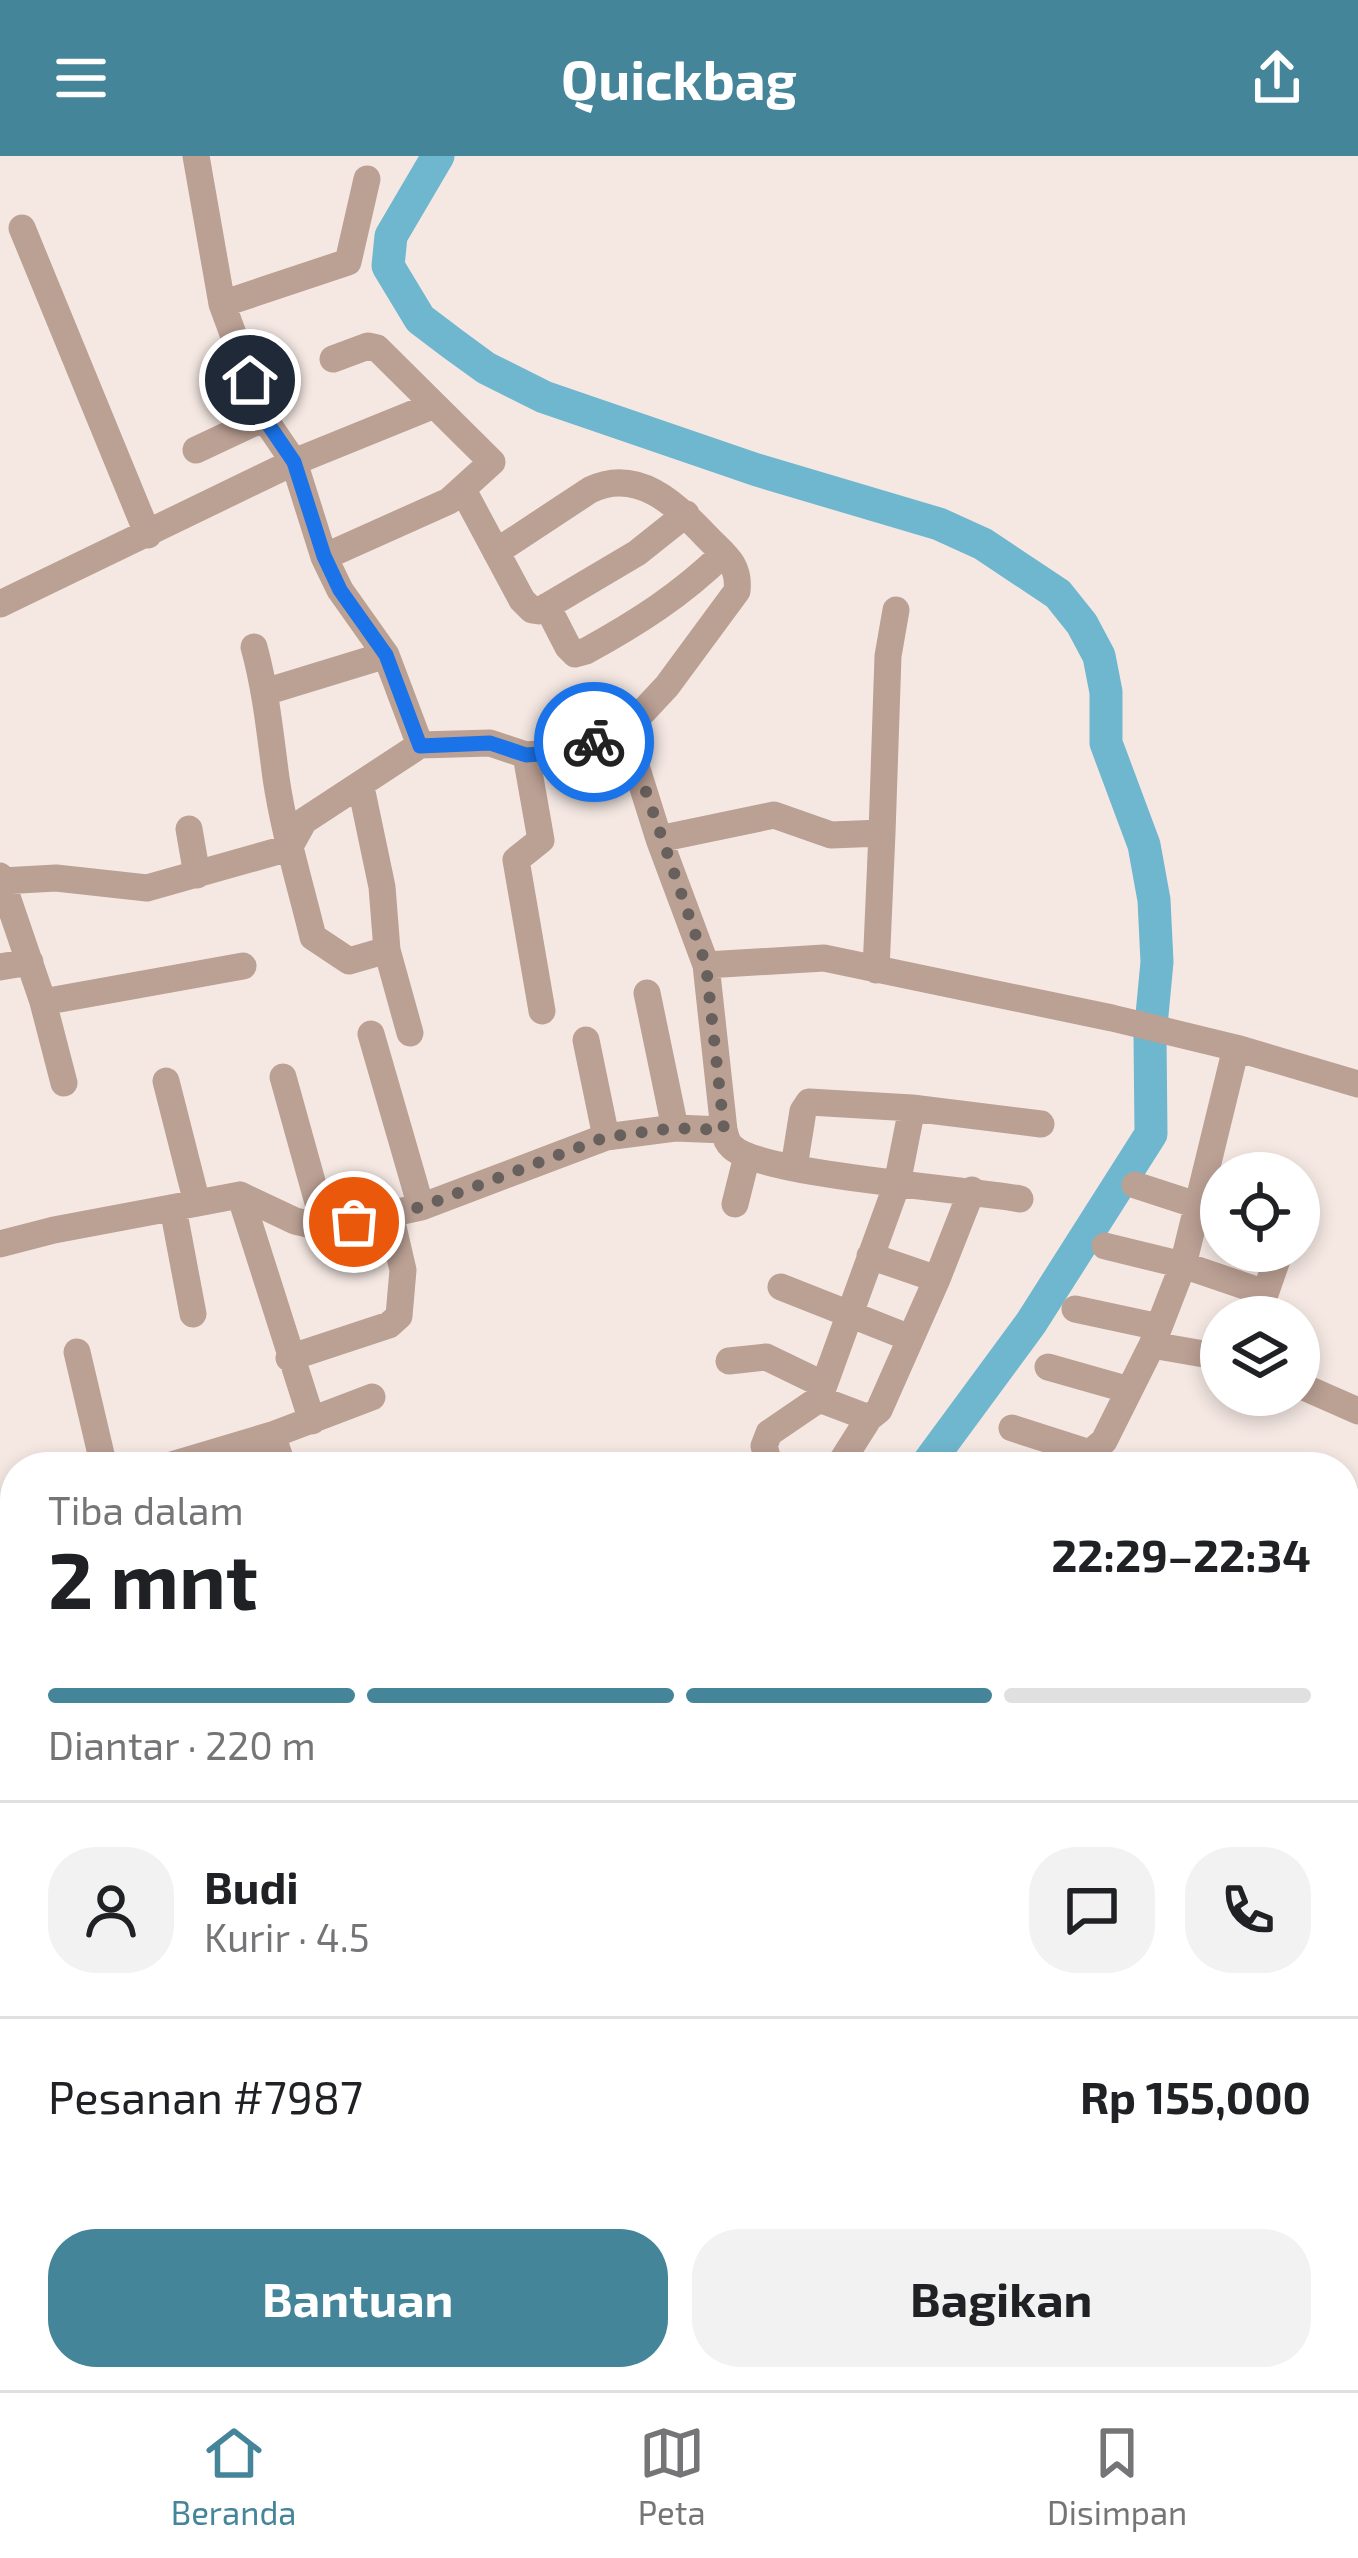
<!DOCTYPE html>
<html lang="id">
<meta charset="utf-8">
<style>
body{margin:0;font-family:"Exo 2",sans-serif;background:#f2f2f2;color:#202124;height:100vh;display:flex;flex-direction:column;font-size:45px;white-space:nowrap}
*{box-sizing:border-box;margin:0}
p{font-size:39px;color:#757577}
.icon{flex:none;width:66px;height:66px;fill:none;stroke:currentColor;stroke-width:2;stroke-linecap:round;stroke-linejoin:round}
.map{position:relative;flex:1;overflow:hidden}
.side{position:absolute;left:0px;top:1296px;width:1359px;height:939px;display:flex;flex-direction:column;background:#fff;border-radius:48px 48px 0 0;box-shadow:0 6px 18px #0003}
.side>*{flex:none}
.tools{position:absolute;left:1200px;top:996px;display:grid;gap:24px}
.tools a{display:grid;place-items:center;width:120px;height:120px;border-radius:50%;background:#fff;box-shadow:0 6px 18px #0003;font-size:60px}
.pin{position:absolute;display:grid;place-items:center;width:102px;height:102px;color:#fff;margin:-51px;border:6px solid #fff;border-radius:50%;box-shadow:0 3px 12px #0007}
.courier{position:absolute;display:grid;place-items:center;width:120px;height:120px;margin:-60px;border:9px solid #1a73e8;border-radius:50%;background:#fff;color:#222;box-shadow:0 3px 15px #0007}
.overview em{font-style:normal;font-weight:700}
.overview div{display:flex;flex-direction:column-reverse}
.overview{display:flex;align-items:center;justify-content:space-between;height:204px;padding:0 48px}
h1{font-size:78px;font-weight:700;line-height:90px}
.bar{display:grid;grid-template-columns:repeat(4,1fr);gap:18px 12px;align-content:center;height:144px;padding:0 48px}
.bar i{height:15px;border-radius:9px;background:#e0e0e0}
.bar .active{background:#458599}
.bar p{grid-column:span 4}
.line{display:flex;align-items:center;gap:30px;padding:0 48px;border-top:3px solid #e0e0e0}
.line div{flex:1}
.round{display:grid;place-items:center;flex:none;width:126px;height:126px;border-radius:48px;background:#f2f2f2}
.primary-button{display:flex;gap:24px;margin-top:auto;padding:24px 48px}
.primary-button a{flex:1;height:138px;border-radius:48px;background:#458599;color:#fff;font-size:48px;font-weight:700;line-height:138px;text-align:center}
.primary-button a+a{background:#f2f2f2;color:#202124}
header{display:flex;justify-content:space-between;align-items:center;height:156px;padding:0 48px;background:#458599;color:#fff;font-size:54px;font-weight:700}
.tabs{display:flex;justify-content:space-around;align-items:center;height:168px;border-top:3px solid #e0e0e0;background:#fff;font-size:33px;color:#757577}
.tabs a{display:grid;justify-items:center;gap:6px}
.tabs .active{color:#458599}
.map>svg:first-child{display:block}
</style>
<header><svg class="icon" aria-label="menu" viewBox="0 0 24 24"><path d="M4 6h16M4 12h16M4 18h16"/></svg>Quickbag<svg class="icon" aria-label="share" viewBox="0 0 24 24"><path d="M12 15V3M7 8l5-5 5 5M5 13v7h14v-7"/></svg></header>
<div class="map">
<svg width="1358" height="2234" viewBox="0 0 1358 2234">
<rect width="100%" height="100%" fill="#f5e8e3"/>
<path fill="#fec4ac" d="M15 1468V1521L0 1527V1473Z"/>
<path fill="#6fb7ce" d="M15 1521V1588L0 1595V1527Z"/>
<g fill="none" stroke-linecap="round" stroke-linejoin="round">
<path stroke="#6fb7ce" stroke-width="18" d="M623 2234 632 2220"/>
<path stroke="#6fb7ce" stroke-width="33" d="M438 0 391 80 388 110 420 163 453 188 486 212 544 241 757 314 939 368 983 388 1058 438 1082 468 1099 500 1106 536V587L1144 689 1154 744 1157 806 1150 880 1151 978 1031 1167 925 1311"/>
<path stroke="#bba094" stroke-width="27" d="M196 0 222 148 264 262 294 306 324 401 340 434 386 499 420 589 304 665 289 692
M22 72 148 379
M222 148 348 106 367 23
M196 294 264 262
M463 334 522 444 532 454 539 455 637 397 686 358
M324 401 449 345 492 306 377 192 368 190 333 203
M0 448 294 306 432 250
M547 450 568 491 575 498 586 495C637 467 681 439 723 398
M254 491C266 535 270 577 276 622 284 676 300 728 313 781L349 805 387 794
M265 536 386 499
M625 575 659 683 706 809 724 974C726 981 726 986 732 991 760 1019 969 1033 1020 1043
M420 589 490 587 526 599 566 596 625 575 667 530 737 435C740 407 724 399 706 380 676 348 637 311 590 334L496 396
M526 599 541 684 516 704 542 855
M361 631 382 731 387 794 410 877
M189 673 197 719
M659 683 774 659 831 679 882 677 888 500 896 454
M0 720 43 846 64 927
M2 725 56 722 147 732 289 692
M706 809 824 802 1112 862 1236 892
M0 811 30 806
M876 814 882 677
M647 837 675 972
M43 846 243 810
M371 878 421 1051
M586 884 606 981
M283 921 325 1072
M166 925 197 1047
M794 1011 803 955 809 946 912 952 1041 968
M1135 1029 1221 1057
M240 1039 312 1265
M735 1048 747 1000
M173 1052 193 1158
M0 1088 54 1074 240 1039 295 1065 325 1072 421 1051 606 981 675 972 724 974
M1105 1090 1183 1109 1265 1137
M870 1100 937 1123 972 1034
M781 1131 910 1182
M1075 1153 1159 1171
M1257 1161 1280 1095
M1152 1189 1221 1201
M77 1196 104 1311
M289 1202 389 1169 399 1160 403 1114 390 1058
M729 1205 766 1201 822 1228
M1048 1211 1129 1234
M1299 1229 1358 1255
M819 1243 869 1262 879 1254 937 1123
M1012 1272 1090 1297
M272 1279 283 1311
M165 1311 272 1279 372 1241
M770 1311 764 1290 769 1277 819 1243 897 1028 912 952
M838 1311 869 1262
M1045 1311 1090 1297 1104 1285 1152 1189 1183 1109 1236 892 1358 928
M0 1365 15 1360
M0 1423 9 1457 0 1463
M0 1620 15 1616
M673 2234 682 2220
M897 2234 898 2220"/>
</g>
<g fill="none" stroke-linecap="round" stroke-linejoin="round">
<path stroke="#67605c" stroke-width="12" stroke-dasharray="0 21.6" d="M354 1066 421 1051 606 981 675 972 724 974 706 809 625 575 594 586"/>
<path stroke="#1a73e8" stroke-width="15" d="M250 224 264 262 294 306 324 400 340 434 386 499 420 590 490 587 526 599 566 596 594 586"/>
</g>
</svg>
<div class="tools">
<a><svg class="icon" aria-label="locate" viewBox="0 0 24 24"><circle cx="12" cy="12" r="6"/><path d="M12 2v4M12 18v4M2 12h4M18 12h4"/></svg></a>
<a><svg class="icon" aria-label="layers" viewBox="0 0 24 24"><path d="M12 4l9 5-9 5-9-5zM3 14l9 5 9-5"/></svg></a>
</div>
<div class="pin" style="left:354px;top:1066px;background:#ea580c"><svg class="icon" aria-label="bag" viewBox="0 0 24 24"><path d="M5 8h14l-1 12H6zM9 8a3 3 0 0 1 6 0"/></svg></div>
<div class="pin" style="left:250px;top:224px;background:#1f2937"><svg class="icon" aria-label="home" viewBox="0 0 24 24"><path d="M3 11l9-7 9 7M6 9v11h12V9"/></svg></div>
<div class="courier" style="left:594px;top:586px"><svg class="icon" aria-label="bike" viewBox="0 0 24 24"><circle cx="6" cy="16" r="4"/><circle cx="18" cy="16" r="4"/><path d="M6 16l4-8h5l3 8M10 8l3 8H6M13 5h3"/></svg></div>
<section class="side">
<div class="overview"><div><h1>2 mnt</h1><p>Tiba dalam</p></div><em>22:29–22:34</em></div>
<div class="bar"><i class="active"></i><i class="active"></i><i class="active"></i><i></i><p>Diantar · 220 m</p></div>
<div class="line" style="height:216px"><a class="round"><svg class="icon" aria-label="person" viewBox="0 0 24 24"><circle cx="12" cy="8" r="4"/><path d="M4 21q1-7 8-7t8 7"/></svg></a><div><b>Budi</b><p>Kurir · 4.5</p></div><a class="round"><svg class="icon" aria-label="chat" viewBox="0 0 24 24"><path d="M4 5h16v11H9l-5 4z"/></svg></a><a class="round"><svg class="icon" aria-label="phone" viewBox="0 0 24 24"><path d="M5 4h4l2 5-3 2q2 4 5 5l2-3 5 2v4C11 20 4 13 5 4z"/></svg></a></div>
<div class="line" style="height:156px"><div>Pesanan #7987</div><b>Rp 155,000</b></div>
<div class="primary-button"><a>Bantuan</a><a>Bagikan</a></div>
</section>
</div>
<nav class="tabs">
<a class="active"><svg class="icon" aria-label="home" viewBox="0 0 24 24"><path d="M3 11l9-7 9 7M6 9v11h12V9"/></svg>Beranda</a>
<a><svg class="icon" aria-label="map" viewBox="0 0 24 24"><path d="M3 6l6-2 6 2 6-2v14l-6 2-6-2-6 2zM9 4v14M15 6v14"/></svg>Peta</a>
<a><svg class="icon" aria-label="saved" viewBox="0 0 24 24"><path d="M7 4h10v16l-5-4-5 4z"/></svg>Disimpan</a>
</nav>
